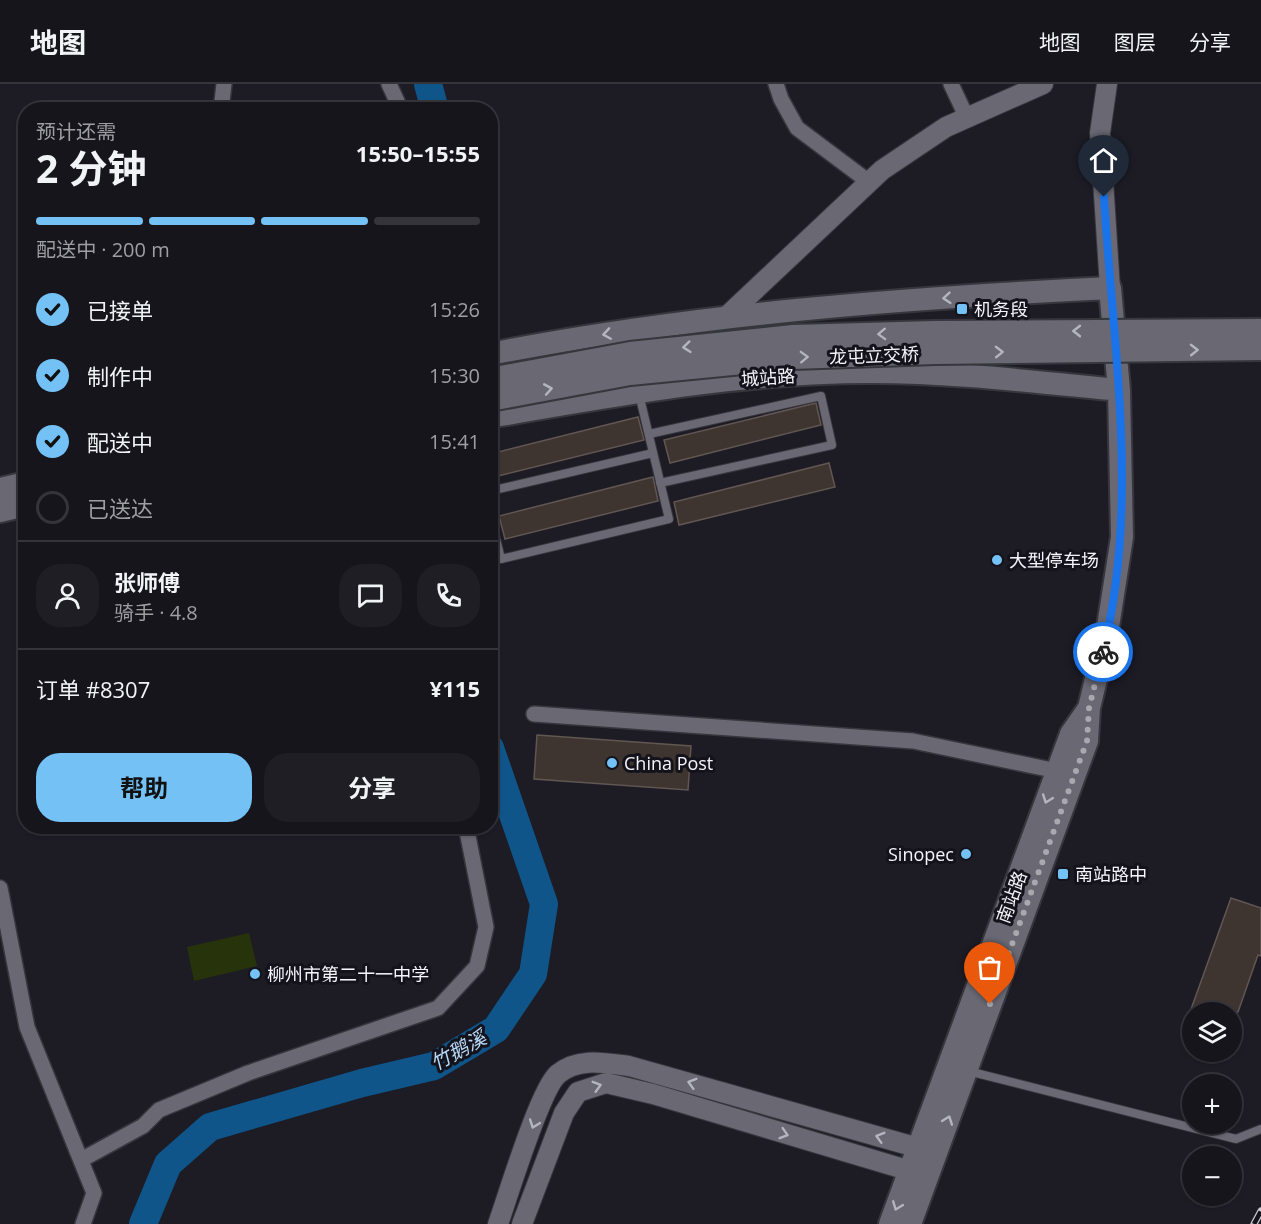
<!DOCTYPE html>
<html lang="zh">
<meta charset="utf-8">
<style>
body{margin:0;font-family:"Open Sans","Noto Sans SC",sans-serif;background:#1f1e25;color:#f1f3f6;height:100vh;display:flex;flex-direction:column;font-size:22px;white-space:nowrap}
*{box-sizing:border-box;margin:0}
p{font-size:20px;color:#9e9fa3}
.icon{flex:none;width:33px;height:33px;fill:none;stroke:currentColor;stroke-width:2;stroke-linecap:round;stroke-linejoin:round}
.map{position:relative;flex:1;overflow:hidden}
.side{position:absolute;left:18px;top:18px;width:480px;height:732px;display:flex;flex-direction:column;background:#16151c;border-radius:24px;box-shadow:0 2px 4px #0004,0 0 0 2px #35343b}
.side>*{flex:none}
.fabs{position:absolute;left:1182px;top:918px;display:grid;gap:12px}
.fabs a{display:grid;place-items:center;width:60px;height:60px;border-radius:50%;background:#16151c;box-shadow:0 2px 4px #0004,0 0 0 2px #35343b;font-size:30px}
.pin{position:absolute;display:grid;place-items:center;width:51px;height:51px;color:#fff;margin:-62px -26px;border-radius:50% 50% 50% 0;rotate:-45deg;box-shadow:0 0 6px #0007}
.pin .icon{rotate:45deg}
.courier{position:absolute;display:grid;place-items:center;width:60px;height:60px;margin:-30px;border:4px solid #1a73e8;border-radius:50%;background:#fff;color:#222;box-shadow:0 2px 8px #0007}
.overview em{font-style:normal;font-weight:700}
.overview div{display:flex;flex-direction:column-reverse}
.overview{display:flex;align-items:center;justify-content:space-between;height:102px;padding:0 18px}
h1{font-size:39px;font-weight:700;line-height:45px}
.bar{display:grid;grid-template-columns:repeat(4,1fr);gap:9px 6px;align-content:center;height:72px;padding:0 18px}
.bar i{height:8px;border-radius:4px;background:#35343b}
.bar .active{background:#73c1f5}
.bar p{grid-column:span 4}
.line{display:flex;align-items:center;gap:15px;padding:0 18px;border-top:2px solid #35343b}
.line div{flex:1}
.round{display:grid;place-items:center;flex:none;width:63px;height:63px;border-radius:24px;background:#1f1e25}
ol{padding:0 18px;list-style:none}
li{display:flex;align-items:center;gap:18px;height:66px}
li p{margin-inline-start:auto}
li .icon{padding:6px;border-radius:50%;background:#73c1f5;color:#111;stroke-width:4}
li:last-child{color:#9e9fa3}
li i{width:33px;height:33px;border:3px solid #35343b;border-radius:50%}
.action{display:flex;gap:12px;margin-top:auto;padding:12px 18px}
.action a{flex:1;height:69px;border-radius:24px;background:#73c1f5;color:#111;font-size:24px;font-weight:700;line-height:69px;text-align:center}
.action a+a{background:#1f1e25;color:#f1f3f6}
header{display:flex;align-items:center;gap:36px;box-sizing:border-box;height:84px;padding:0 30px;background:#16151c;border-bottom:2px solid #35343b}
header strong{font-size:28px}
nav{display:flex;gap:33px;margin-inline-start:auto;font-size:21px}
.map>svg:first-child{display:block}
</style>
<header>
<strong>地图</strong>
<nav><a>地图</a><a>图层</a><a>分享</a></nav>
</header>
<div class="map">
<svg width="1261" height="1140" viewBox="0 0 1261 1140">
<rect width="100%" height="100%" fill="#1d1c25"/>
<path fill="#27330b" d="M249 849 257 882 194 897 187 863Z"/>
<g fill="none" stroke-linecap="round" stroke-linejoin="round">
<path stroke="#0f5589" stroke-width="28" d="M428 0 435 26
M143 1140 168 1080 210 1043 362 999 434 982 496 945 533 890 544 820 490 664"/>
</g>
<path fill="#3e3430" stroke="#615652" stroke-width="1.5" d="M816 319 821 341 670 379 664 356Z
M638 333 644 356 490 394V370Z
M829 379 835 403 679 441 674 418Z
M653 393 658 417 505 455 499 432Z
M537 651 691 662 688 706 534 695Z
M1231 814 1261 824V872L1258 871 1238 928H1190Z"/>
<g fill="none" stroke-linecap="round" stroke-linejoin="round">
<g stroke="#36363d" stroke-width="10">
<path id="service" d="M649 350 821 312 832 361 660 399
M490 407 653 369
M490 431 501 475 669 435 639 310
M968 987 1236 1055 1261 1045"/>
</g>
<g stroke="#36363d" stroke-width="18">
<path id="minor" d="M389 0 401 26
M776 0 781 15 797 44 869 98
M951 0 967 34
M221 26 224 0
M534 630 913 657 1057 687
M0 804 27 943 94 1109 83 1140
M81 1076 143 1042 159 1026 248 989 438 924 477 882 486 843 466 742"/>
</g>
<g stroke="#36363d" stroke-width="22">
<path id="tertiary" d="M1107 0 1100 49 1110 204
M725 234 882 86 946 43 1043 0
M498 1140C508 1112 540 1005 558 990 578 973 605 979 629 982L933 1068
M522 1140 564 1029 578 1008 606 999 653 1010 924 1091"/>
</g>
<g stroke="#36363d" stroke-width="26">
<path id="secondary" d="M490 270C694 230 903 214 1110 204L1119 306 1122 453 1107 549 1089 624 1087 657 910 1140
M490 333C616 311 742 288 870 288 953 288 1036 298 1119 306
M0 405 26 399
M0 427 26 421
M890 1140 1071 650 1089 624"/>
</g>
<use href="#service" stroke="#696873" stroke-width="8"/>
<use href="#minor" stroke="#696873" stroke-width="15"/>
<use href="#tertiary" stroke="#696873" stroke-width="20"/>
<use href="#secondary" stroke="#696873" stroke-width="22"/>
<g stroke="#c8c8ce" stroke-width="7">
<path id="rail" d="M1254 1140 1261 1127"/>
</g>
<use href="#rail" stroke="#14131b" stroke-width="4.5" stroke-dasharray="14" stroke-linecap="butt"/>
<g stroke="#36363d" stroke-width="26" stroke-linecap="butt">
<path id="secondary-bridge" d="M490 295 630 269 793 252 934 248 1261 246
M490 316 630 290 793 274 935 269 1261 265"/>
</g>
<use href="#secondary-bridge" stroke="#696873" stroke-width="22"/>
</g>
<defs><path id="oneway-chevron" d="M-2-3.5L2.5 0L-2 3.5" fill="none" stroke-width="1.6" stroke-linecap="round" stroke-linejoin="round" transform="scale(1.5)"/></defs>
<g stroke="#b5b5bd">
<use href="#oneway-chevron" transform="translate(947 214) rotate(175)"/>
<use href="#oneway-chevron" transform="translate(1077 247) rotate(180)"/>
<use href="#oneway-chevron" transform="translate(607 250) rotate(171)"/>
<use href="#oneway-chevron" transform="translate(882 250) rotate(178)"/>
<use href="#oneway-chevron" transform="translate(687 263) rotate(174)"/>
<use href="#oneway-chevron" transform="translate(1194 266) rotate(-1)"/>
<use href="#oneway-chevron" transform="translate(999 268) rotate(-1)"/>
<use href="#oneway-chevron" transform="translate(804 273) rotate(-2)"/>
<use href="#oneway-chevron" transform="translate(548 305) rotate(-10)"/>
<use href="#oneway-chevron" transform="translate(1047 715) rotate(110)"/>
<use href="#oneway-chevron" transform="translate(692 999) rotate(-164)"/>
<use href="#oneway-chevron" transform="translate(597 1002) rotate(-16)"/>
<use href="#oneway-chevron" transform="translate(948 1036) rotate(-70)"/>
<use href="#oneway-chevron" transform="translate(534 1040) rotate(110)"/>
<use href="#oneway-chevron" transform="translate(784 1050) rotate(17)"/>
<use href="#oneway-chevron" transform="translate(880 1053) rotate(-164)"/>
<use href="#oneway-chevron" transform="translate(897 1122) rotate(111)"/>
</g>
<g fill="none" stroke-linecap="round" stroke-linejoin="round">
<path stroke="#a9a8af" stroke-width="6" stroke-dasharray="0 10.8" d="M990 920 1087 657 1089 624 1103 568"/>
<path stroke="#1a73e8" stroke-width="8" d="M1103 568C1140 420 1113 264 1104 113"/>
</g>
<g fill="#73c1f5" stroke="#14131b" stroke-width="2">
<rect x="956" y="219" width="12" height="12" rx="3"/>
<circle cx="997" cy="476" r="6"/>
<circle cx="612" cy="679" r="6"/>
<circle cx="966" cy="770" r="6"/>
<rect x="1057" y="784" width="12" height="12" rx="3"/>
<circle cx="255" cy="890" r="6"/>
</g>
<g text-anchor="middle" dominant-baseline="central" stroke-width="6" stroke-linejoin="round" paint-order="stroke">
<g font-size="18" fill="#f4f4fa" stroke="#14131b" text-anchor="start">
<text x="974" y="225">机务段</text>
<text x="1009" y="476">大型停车场</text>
<text x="624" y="679">China Post</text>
<text x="954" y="770" text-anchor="end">Sinopec</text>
<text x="1075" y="790">南站路中</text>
<text x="267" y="890">柳州市第二十一中学</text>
</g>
<g font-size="18" fill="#f4f4fa" stroke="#14131b">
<text transform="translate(874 271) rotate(-2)">龙屯立交桥</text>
<text transform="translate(768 293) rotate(-4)">城站路</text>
<text transform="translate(1011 813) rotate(-70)">南站路</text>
</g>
<g font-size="20" font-style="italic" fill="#b8d8f7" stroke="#14131b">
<text transform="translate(458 966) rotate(-29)">竹鹅溪</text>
</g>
</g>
</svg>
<div class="fabs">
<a><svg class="icon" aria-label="layers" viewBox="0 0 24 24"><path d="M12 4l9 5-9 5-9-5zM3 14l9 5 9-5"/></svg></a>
<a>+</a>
<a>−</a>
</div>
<div class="pin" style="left:990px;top:920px;background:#ea580c"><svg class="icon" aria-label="bag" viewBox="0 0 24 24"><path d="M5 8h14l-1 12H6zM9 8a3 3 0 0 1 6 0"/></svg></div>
<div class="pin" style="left:1104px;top:113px;background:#1f2937"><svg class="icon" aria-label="home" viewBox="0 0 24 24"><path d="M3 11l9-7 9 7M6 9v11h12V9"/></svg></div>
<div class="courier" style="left:1103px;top:568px"><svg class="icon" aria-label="bike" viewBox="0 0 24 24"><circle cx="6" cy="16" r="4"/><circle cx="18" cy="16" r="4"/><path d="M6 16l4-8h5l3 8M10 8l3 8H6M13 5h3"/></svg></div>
<section class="side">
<div class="overview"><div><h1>2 分钟</h1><p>预计还需</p></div><em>15:50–15:55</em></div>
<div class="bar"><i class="active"></i><i class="active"></i><i class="active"></i><i></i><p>配送中 · 200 m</p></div>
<ol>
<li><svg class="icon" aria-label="check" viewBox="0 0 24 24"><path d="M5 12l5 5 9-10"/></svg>已接单<p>15:26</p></li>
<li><svg class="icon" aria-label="check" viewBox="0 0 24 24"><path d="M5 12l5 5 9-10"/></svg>制作中<p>15:30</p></li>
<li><svg class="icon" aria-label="check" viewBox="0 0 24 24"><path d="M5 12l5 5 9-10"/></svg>配送中<p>15:41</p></li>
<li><i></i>已送达</li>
</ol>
<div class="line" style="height:108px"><a class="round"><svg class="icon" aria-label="person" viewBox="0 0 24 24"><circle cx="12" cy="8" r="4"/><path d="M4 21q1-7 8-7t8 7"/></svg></a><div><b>张师傅</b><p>骑手 · 4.8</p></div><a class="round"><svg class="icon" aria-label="chat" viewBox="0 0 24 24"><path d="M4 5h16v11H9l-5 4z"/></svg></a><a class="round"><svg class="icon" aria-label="phone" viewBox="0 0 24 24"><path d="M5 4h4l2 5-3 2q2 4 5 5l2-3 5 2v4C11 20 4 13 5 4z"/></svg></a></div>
<div class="line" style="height:78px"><div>订单 #8307</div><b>¥115</b></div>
<div class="action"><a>帮助</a><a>分享</a></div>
</section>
</div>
